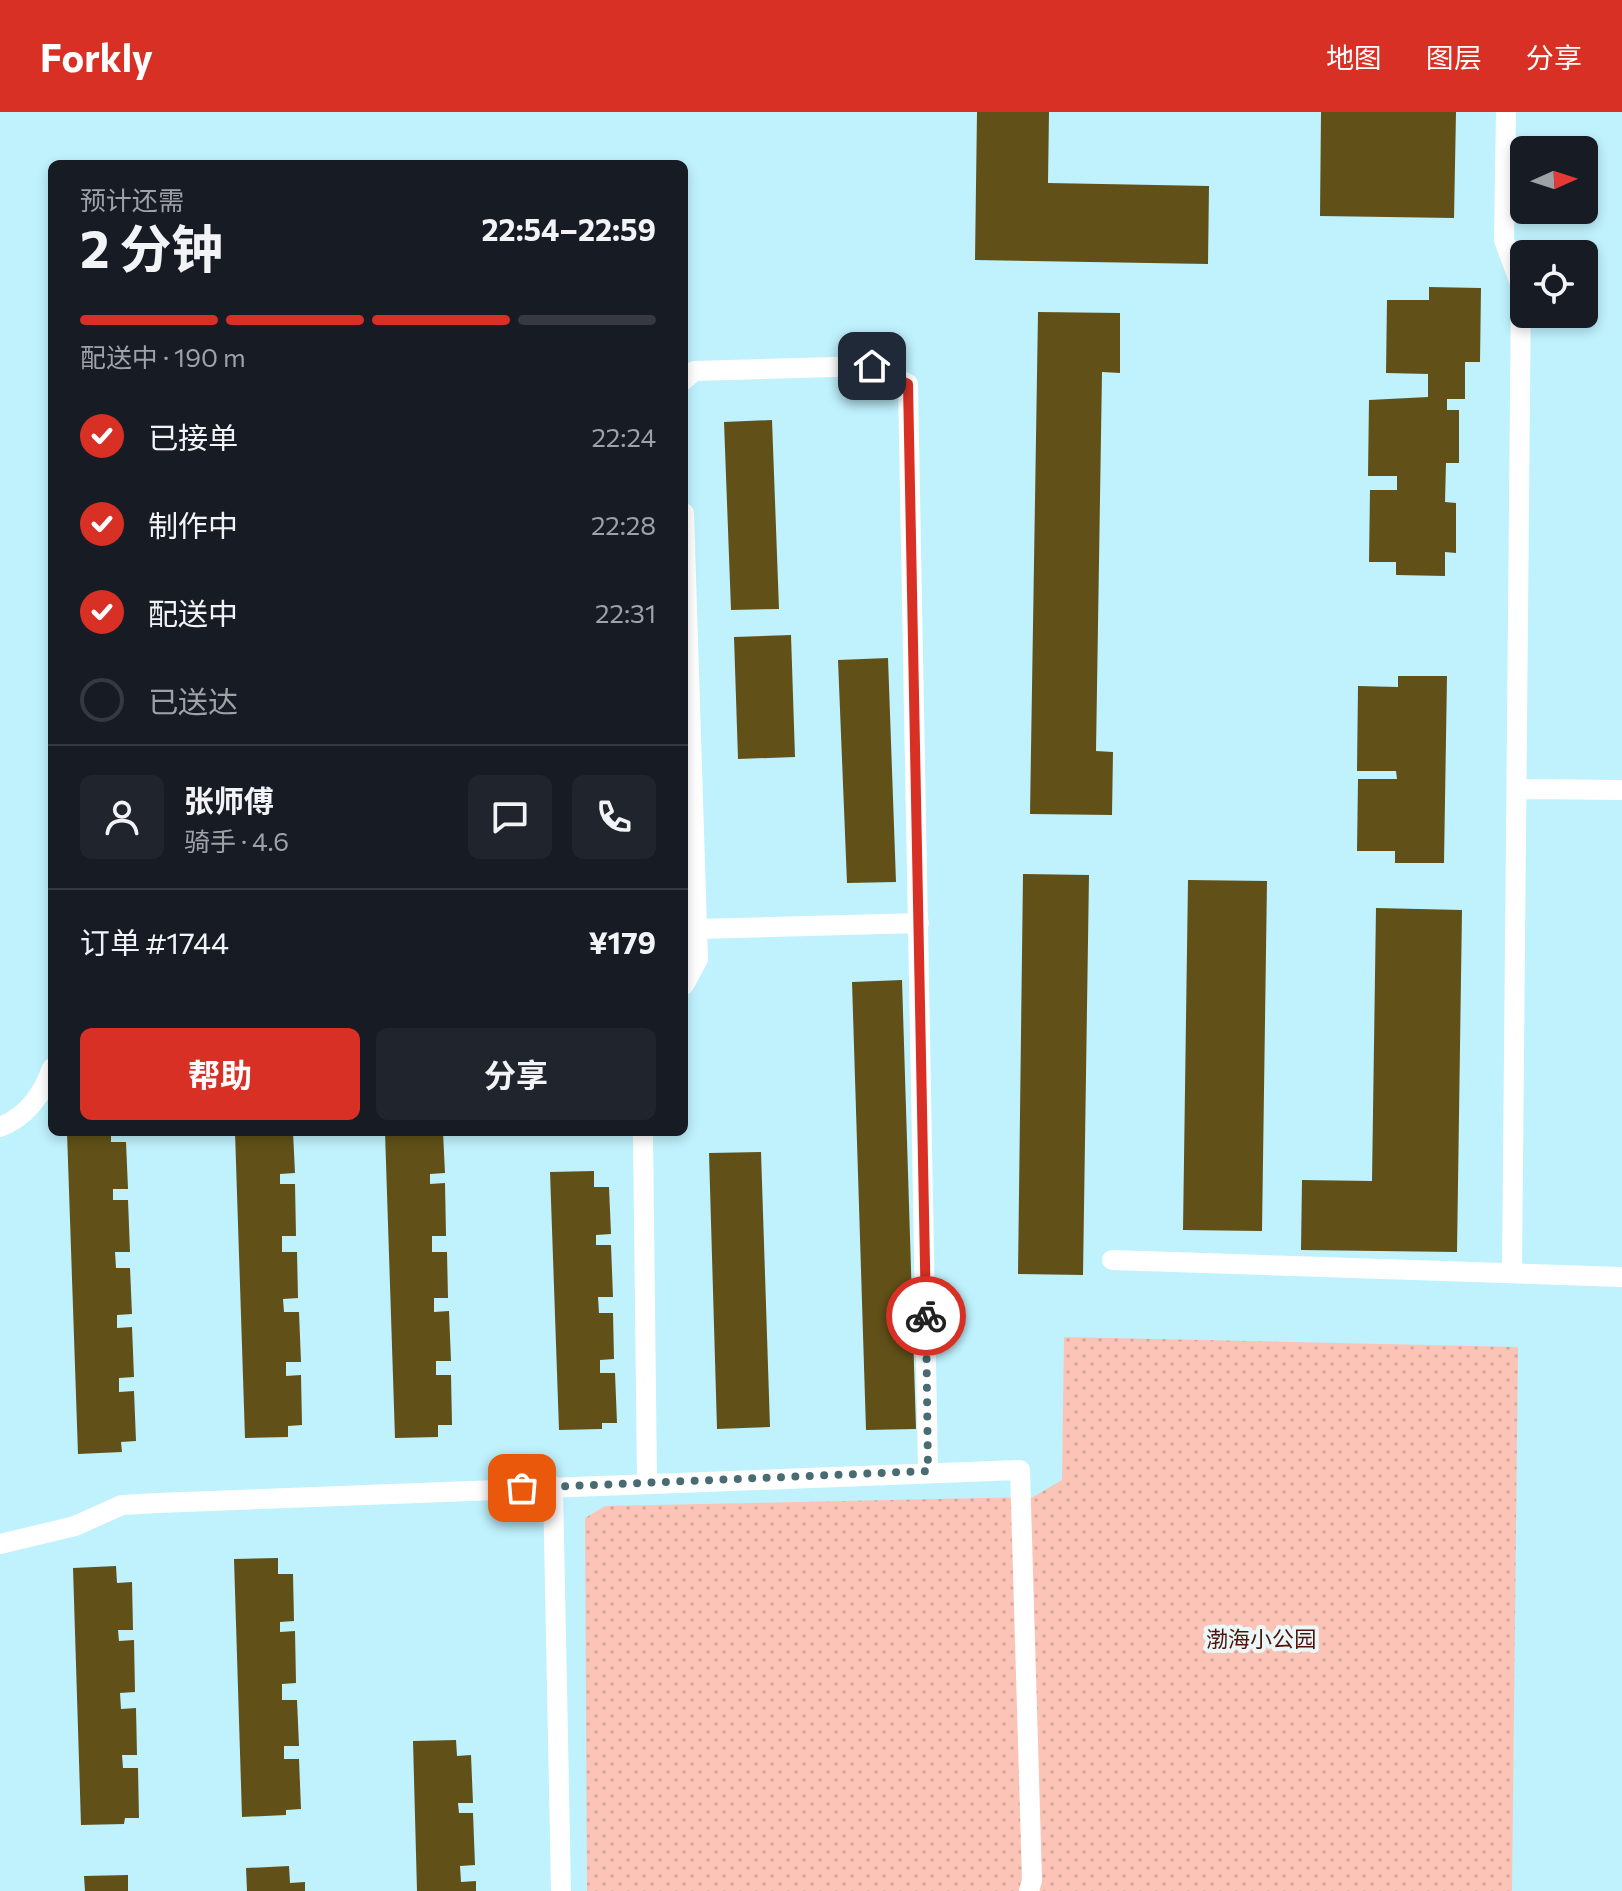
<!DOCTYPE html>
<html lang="zh">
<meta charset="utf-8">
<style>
body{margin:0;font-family:Commissioner,"Noto Sans SC",sans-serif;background:#20242c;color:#f1f3f6;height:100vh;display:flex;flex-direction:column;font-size:30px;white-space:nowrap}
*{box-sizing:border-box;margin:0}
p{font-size:26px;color:#9ea1a6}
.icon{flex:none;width:44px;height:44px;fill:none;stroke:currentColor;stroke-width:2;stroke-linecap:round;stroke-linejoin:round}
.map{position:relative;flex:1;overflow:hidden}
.sheet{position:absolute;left:48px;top:48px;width:640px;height:976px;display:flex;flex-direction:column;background:#171b24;border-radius:12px;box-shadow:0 4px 12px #0003}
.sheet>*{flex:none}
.needle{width:52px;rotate:87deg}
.tools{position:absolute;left:1510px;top:24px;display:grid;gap:16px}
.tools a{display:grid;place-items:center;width:88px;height:88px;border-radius:12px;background:#171b24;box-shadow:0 4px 12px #0003;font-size:40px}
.pin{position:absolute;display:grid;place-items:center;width:68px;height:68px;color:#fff;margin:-34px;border-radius:16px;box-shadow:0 4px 12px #0006}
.courier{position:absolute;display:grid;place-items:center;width:80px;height:80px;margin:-40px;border:6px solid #d93025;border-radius:50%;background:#fff;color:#222;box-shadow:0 2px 10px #0007}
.headline em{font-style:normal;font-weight:700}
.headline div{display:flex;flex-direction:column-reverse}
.headline{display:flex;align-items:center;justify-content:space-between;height:136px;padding:0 32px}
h1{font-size:52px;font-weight:700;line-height:60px}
.bar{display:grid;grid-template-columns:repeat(4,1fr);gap:12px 8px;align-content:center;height:96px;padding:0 32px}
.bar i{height:10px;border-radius:6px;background:#363941}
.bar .selected{background:#d93025}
.bar p{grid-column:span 4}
.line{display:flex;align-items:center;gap:20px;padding:0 32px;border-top:2px solid #363941}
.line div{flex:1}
.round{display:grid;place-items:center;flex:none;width:84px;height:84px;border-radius:12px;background:#20242c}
ol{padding:0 32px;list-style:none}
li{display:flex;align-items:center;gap:24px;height:88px}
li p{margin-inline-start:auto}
li .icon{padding:8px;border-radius:50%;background:#d93025;color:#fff;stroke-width:4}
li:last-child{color:#9ea1a6}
li i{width:44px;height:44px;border:4px solid #363941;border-radius:50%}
.button{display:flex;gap:16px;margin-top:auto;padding:16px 32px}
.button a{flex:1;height:92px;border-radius:12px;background:#d93025;color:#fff;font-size:32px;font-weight:700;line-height:92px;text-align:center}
.button a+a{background:#20242c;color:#f1f3f6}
header{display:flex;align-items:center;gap:48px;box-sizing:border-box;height:112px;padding:0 40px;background:#d93025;color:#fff}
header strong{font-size:38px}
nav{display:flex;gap:44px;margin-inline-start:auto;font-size:28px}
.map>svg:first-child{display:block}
</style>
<header>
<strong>Forkly</strong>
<nav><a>地图</a><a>图层</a><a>分享</a></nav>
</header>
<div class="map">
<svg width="1622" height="1779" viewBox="0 0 1622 1779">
<defs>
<pattern id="green-dots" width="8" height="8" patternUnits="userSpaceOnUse" patternTransform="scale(2)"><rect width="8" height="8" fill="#fbc4b7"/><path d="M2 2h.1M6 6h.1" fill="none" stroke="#d6a89d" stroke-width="1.8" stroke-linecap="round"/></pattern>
</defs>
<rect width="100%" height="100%" fill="#bff2fd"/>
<path fill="url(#green-dots)" d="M1064 1225 1518 1235 1512 1779H587L585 1406 605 1394 1033 1385 1062 1368Z"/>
<path fill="#615118" d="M977 0H1049L1048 71 1209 74 1208 152 975 148Z
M1321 0H1456L1454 106 1320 104Z
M1429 175 1481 176 1480 250H1465V287H1447V298H1459V351H1446L1445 390 1456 391V441L1445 440V464L1396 463V450H1369L1370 378H1397V364H1368L1369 288 1428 285V262L1386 261 1387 188H1429Z
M1038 200 1120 201V261L1102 260 1096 639 1113 640 1112 703 1030 702Z
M772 308 779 497 731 498 724 310Z
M791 523 795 645 738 647 734 525Z
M888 546 896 770 847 771 838 548Z
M1398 564H1447L1444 751H1395V739H1357L1358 667H1397L1396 659H1357L1358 574 1398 575Z
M1023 762 1089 763 1083 1163 1018 1162Z
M1188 768 1267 769 1262 1119 1183 1118Z
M1376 796 1462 798 1457 1140 1301 1138 1302 1068 1372 1069Z
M902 868 916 1317 866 1318 852 870Z
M67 1020H111V1030H126L128 1077H113V1088H128L130 1140H115L116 1156H130L132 1202 117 1203V1216L132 1215 134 1265 119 1266V1280L134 1279 136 1329 121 1330 122 1340 78 1342Z
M235 1020H293L295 1061 280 1062V1072H295L296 1124H282V1140H297L298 1186 283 1187 284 1200H299L301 1250H286V1264L301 1263 302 1313 288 1314V1325L245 1326Z
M385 1020H443L445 1061 430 1062V1072L445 1071 446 1124H432V1140H447L448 1186H434V1200L449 1199 451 1249H436V1263H451L452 1313H438V1325L395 1326Z
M761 1040 770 1315 717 1317 709 1041Z
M594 1059V1075H609L611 1122 596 1123V1133H611L613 1185H598L599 1201H613L614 1247 600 1248V1261H615L617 1311H602V1317L559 1318 550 1060Z
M278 1446V1462H293L294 1509 280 1510V1520L295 1519 296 1571 282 1572V1588H297L299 1634H284V1647H299L301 1697 286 1698V1703L242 1705 234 1447Z
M116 1454 117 1471 132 1470 133 1518H118L119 1529 134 1528 135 1580 120 1581 121 1597 136 1596 137 1643H122L123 1656H138L139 1706H125L124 1712 81 1713 73 1456Z
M456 1628 457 1644 471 1643 473 1691H458L459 1701H473L475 1753 460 1754 461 1770 476 1769V1779H417L413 1629Z
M289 1754 290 1771 305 1770V1779H247L246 1756Z
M128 1763V1779H85L84 1764Z"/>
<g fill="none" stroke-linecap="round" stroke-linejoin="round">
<path stroke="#fff" stroke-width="20" d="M1506 0 1504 128 1521 174 1512 1161
M684 268 694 259 872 254 908 272 928 1359
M684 401 698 847 684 873
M1517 677 1622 678
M697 817 919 811
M0 1015C26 1005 43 982 52 956
M643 1020 647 1370
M1112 1148 1622 1165
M553 1374 561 1779
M0 1432 75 1414 122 1393 158 1391 1020 1358 1032 1768 1029 1779"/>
</g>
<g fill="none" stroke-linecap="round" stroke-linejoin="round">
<path stroke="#496c73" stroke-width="8" stroke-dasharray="0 14.4" d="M522 1376 928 1359 926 1204"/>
<path stroke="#d93025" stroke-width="10" d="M872 254 908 272 926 1204"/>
</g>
<g text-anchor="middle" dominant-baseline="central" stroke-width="8" stroke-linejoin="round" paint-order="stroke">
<g font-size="22" fill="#501206" stroke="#ebf8fa">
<text x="1261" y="1526">渤海小公园</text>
</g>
</g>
</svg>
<div class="tools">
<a><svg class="needle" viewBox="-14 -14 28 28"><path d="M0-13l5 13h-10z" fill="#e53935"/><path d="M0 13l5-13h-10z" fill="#9ea1a6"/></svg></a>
<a><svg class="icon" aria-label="locate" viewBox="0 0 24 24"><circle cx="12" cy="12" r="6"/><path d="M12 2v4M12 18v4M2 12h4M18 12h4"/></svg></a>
</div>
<div class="pin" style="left:522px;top:1376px;background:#ea580c"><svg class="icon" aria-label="bag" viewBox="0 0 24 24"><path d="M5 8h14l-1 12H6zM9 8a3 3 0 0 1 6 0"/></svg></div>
<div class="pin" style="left:872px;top:254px;background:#1f2937"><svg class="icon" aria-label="home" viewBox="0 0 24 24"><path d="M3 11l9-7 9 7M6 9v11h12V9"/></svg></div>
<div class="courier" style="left:926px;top:1204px"><svg class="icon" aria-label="bike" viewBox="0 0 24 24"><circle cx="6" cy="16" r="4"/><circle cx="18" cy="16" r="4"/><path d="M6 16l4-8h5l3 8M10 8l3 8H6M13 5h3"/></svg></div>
<section class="sheet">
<div class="headline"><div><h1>2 分钟</h1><p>预计还需</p></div><em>22:54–22:59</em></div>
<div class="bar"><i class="selected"></i><i class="selected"></i><i class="selected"></i><i></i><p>配送中 · 190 m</p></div>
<ol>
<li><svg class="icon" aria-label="check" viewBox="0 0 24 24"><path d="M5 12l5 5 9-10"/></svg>已接单<p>22:24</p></li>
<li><svg class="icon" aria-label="check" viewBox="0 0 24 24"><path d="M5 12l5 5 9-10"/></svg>制作中<p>22:28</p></li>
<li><svg class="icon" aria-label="check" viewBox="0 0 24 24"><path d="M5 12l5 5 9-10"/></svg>配送中<p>22:31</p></li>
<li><i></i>已送达</li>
</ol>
<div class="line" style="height:144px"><a class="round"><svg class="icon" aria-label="person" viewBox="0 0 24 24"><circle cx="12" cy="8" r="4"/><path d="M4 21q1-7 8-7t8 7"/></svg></a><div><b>张师傅</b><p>骑手 · 4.6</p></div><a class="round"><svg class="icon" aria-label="chat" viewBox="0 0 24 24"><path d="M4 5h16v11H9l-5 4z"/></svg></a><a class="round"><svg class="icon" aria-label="phone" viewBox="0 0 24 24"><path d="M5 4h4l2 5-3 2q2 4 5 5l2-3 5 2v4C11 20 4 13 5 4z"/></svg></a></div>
<div class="line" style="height:104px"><div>订单 #1744</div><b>¥179</b></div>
<div class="button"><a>帮助</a><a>分享</a></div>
</section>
</div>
